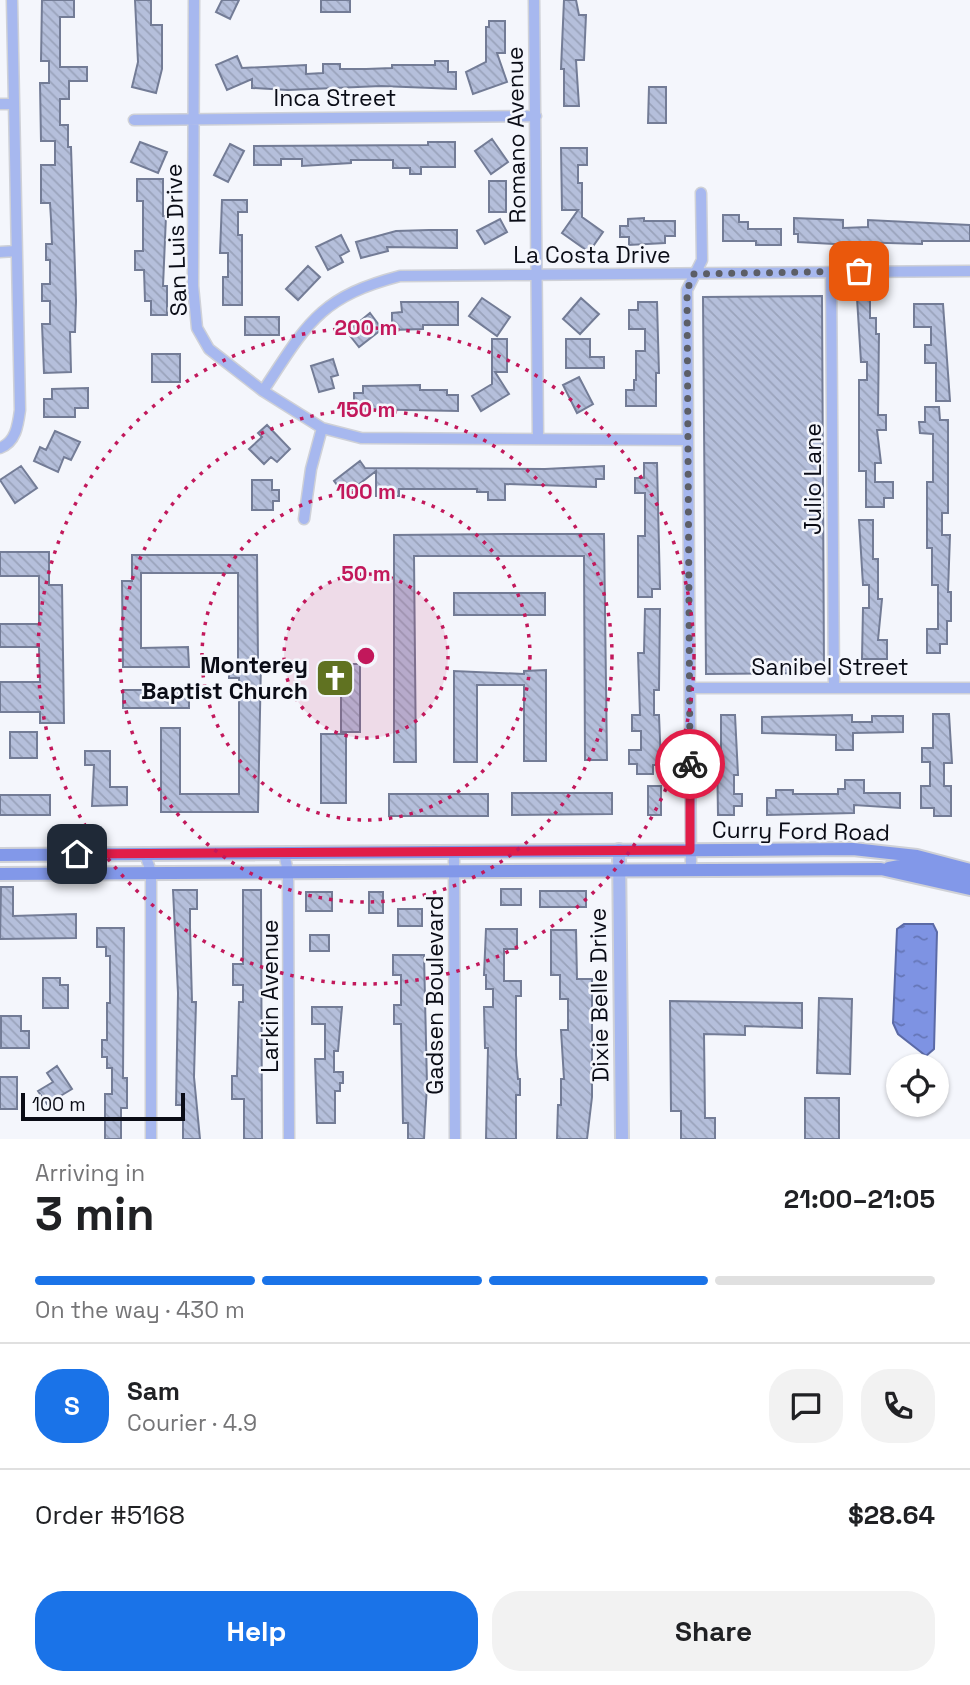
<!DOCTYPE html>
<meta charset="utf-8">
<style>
body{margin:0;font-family:"Space Grotesk",sans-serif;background:#f2f2f2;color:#202124;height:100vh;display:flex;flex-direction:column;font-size:26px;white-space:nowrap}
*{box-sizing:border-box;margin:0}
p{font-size:23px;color:#757577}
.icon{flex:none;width:38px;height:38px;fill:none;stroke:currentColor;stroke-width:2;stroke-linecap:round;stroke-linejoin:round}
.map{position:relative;height:1139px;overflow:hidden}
.panel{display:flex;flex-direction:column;background:#fff;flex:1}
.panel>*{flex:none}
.controls{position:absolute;left:886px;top:1054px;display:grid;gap:14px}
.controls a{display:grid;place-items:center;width:63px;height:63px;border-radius:50%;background:#fff;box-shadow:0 2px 5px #0004;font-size:35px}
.scale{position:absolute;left:21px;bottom:18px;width:164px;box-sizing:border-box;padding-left:7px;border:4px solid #0a0c16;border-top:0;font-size:19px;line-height:24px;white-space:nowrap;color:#0a0c16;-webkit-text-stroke:5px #f4f6fc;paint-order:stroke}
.pin{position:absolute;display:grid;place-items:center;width:60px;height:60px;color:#fff;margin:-30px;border-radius:14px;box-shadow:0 4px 10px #0006}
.courier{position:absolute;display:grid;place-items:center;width:70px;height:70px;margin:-35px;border:5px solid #e11d48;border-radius:50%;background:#fff;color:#222;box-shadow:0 2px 9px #0007}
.head em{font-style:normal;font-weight:700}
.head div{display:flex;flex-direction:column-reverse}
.head{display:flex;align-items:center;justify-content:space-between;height:119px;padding:0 35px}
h1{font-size:46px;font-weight:700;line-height:52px}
.bar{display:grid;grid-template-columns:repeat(4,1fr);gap:10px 7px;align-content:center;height:84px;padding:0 35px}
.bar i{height:9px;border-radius:5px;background:#e0e0e0}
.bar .selected{background:#1a73e8}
.bar p{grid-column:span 4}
.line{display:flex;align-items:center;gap:18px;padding:0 35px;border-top:2px solid #e0e0e0}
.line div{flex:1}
.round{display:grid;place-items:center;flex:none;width:74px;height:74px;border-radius:28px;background:#f2f2f2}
.cta{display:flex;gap:14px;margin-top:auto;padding:14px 35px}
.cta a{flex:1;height:80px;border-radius:28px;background:#1a73e8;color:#fff;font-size:28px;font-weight:700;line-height:80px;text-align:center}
.cta a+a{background:#f2f2f2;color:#202124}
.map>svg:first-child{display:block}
</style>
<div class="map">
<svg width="970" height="1139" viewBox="0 0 970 1139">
<defs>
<pattern id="water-ripples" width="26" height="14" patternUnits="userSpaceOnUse" patternTransform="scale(1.75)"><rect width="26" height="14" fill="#7e93e3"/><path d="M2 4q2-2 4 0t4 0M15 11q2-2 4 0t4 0" fill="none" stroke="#6576b7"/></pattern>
<pattern id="building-back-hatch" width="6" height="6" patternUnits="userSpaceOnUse" patternTransform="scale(1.75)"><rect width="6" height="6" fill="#b5bfdb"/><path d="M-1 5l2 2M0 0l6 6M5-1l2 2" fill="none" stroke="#9aa3bb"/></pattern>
</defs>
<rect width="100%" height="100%" fill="#f4f6fc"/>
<path fill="url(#water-ripples)" stroke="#5b6aa6" stroke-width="2" d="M904 924H933L937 932 934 1049 926 1056 898 1034 893 1023 897 929Z"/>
<path fill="url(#building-back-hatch)" stroke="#737c96" stroke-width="2" d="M42 0H74V17H60V67H87V81H69V99H60V125H68V147H71L76 301 75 332H70L71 372 44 373 42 324H50V301H42V284H50V260H46V244H52L51 219 50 203H41V165H55V141H41L40 83H49V61H41Z
M135 0H151V25H162V69L156 93 132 87 138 62Z
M222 0H239L230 19 216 12Z
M321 0H350V12H321Z
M564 0H576L579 15H586L584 60H576L579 106H564V69H561Z
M489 21H505V53H497L507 82 473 94 466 72 486 62V27H489Z
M237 56 242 68 306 65V74L323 73V64H340V69H366L392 68V65H435V61H448V72H456V89L381 86 288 90 252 88V79L227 90 216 65Z
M649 87H666V123H648Z
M492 139 508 162 491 174 475 151Z
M140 142 167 152 158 173 131 162Z
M428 142H455V167H421V174H410V168H393V160H351V163L302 166V159H281V165H254V146L428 145Z
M230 144 244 151 228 182 214 175Z
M561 148H587V165H578V183H582V217L603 232 589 252 562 233 578 210H562Z
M137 179H163V216H166L163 286H167V315H151V301H145L144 270H135V251H143V201H137Z
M489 181H506V212H489Z
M222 200H247V212H238V235H242V305H223V277H228V253H220Z
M723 215H739V222H748V229H781V245H756V241H723Z
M644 218V221H675V236H665V243L629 245V237H620V226H628V219Z
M794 218 843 220V228L868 227V220L970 225V241H922V244L852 242V245L798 242V234H794Z
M500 219 507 232 485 244 477 231Z
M429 230H457V248L387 247 388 251 361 258 356 242 396 231Z
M341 235 349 251 340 256 343 262 328 270 316 247Z
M308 266 320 277 298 300 286 289Z
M822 296 824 673 706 674 703 297Z
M482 298 510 317 497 336 469 316Z
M581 298 599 314 580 334 563 319Z
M857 298H870V318H876V334H879L878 415H886V430H877L881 463H875V482H893V498H884V507H866V471H859V380H867V362H861Z
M401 302H458V325H423V329L392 330V313L402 312Z
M638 302H657L659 373H656V406H626V390H634V380H636V351H645V329H629V310H638Z
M914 304H943L950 401H936V363H925V345H931V327H914Z
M370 313 382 329 359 347 347 332Z
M245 317H279V335H245Z
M492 339H507V372H495L509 394 481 411 472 396 492 384Z
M566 339H590V357H604V368H566Z
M152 354H180V382H152Z
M333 359 338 375 331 377 334 388 319 392 311 366Z
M579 377 593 404 577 413 563 385Z
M420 385V390H447V395H458V411L354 409V393H363V386Z
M88 388V408H75V417H44V399H52V389Z
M925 407H939L940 420H948V513H942V535H950L948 592H951V621H947V644H940V653H927V629H938V585H932V548H927V482H933V434L920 433 919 422H925Z
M267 425 290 449 277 462 271 457 264 464 249 449 262 437 258 433Z
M55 431 80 442 71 460 64 457 58 472 34 461 40 447 46 450Z
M360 461 365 468 545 469 604 466V479H596V487L505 484V500H488V492H477V489H399V496H376V471L345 495 334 481Z
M644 463H657L660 589H652V597H638V536H645V493H635V478H644Z
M21 466 37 488 15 503 0 480Z
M252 480H272V490H279V501H273V510H252Z
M859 520H873V559H878V599H882L878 640H887V659H862L863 608H869V585H863Z
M504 534H604L607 760H585L584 556H414L416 762H394V535Z
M0 552H49V585H62L64 723H40V712H0V682H40L39 647H0V624H39V576H0Z
M132 555H257L258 662H261L258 812H161V728H180V794H239V678H229V662H238V573H141V648L188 647 189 667H123L122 581H132Z
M454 593H545V615H454Z
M645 609H660L659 690H654V715H659L661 765H653V774H637V764H629V750H641V731H632V715H640L638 653H644Z
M341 664H360V732H341Z
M546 670V761H524V685H477V762H454V671L524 674V671Z
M123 690H189V708H123Z
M933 714H949L952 763H944V786H951V816H934V808H921V786H930V762H922V748H933Z
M721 715H735L738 775H734V794H742V806H734V815H718L717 751H721Z
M852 715V722H872V716H903V732L853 733V750H836V735L762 733V717Z
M10 732H37V758H10Z
M321 734H346V803H321Z
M85 751H110V787H127V805L92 806 94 765H85Z
M845 780H864V793H900V808L854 805V813L767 815V798H776V790H793V794H838V789H845Z
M648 786H661V815H648Z
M512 793H612V814L512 815Z
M389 794H488V816H389Z
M0 795H50V815H0Z
M1 887H13V916L76 914V938L0 939Z
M501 889H521V905H501Z
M173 890H197V909H190V927L192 1002H196L194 1077 200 1139H183V1105H176L178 993Z
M243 890H261L262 1139H244V1099H232V1076H237L239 1002H243V985H233V964H243Z
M540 891H586V907H540Z
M306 892H332V911H306Z
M369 892H383V913H369Z
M398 909H422V926H398Z
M97 928H124L123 1078H127V1108H121V1139H105V1094H112V1068H107V1057H102V1040H107V1003H110V956H106V947H97Z
M486 929H517V949H504V981H521V996H516V1055L518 1079H520V1095H516V1139H486L488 1048H485L484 1007H493V989H486V975H484Z
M551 930H576L577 979H592V1097L587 1139H557L558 1105H561V1079H564L561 1030H568V999H560V975H551Z
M310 935H329V951H310Z
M393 955H424L427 1085 424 1139H408V1123H403L401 1024H394V1005H401V975H393Z
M43 978H60V985H68V1008H43Z
M819 998 852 999 850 1074 817 1073Z
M670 1001 802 1003V1028L745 1026V1035L704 1034 705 1118H715V1139H681V1111H671Z
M312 1007H342L338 1051H334V1072H343V1083H340V1091H335V1123H317L315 1059H325V1024H312Z
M1 1016H21V1031H29V1048H1Z
M57 1066 72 1089 47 1104 38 1091 53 1082 47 1073Z
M0 1077H17V1109H0Z
M805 1098H839V1139H805Z"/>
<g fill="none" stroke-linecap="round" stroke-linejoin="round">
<g stroke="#cfd1d7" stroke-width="13">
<path id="minor" d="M194 0 193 286 197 328 209 349 263 391 322 428 361 438 687 440
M534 0 538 437
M0 104H13
M134 120 536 116
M0 252 16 251
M831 272 834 686
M263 391C307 324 319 297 400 276L970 271
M0 448C16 442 18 425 20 410L12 0
M304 519 311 469 322 428
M690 688H970
M454 851 455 1139
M284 853 288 872 289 1139
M145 854 151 872V1139
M691 869 687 290 702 260 701 193"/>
</g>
<g stroke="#cfd1d7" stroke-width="16">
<path id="tertiary" d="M619 850 622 1139"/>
</g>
<g stroke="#cfd1d7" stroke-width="16">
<path id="secondary" d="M0 855 853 849 917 856 970 870
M889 868 905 865 970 877
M0 874 881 869 970 889"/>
</g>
<use href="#minor" stroke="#a7b8ef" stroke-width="10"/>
<use href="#tertiary" stroke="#a7b8ef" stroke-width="12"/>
<use href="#secondary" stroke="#8298e9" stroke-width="12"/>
</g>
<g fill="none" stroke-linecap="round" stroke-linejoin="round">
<path stroke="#5c5e66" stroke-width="7" stroke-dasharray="0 12.6" d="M690 764 687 290 694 274 859 271"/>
<path stroke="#e11d48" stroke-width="9" d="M77 854 690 850V764"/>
</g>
<circle cx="366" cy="656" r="82" fill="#c2185b" fill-opacity=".12"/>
<g fill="none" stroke="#c2185b" stroke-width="3.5" stroke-dasharray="3.5 7">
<circle cx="366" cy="656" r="82"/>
<circle cx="366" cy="656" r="164"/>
<circle cx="366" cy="656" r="246"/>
<circle cx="366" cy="656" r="328"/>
</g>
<defs>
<g id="church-square" transform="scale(2.0125)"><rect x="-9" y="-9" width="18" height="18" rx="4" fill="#607221" stroke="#f4f6fc"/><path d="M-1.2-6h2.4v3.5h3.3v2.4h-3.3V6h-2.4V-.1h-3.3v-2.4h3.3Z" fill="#fff"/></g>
</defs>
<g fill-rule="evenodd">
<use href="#church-square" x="335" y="678"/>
</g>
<g text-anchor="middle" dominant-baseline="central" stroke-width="5" stroke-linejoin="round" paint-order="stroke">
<g font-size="23" fill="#0a0c16" stroke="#f4f6fc">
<text x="335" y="98">Inca Street</text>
<text transform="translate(516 135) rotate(-91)">Romano Avenue</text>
<text transform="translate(176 240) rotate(-92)">San Luis Drive</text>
<text x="592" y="255">La Costa Drive</text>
<text transform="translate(813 479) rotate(-90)">Julio Lane</text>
<text x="830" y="667">Sanibel Street</text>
<text transform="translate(801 831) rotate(1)">Curry Ford Road</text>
<text transform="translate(435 995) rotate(-90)">Gadsen Boulevard</text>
<text transform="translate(599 995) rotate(-91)">Dixie Belle Drive</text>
<text transform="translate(270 996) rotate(-90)">Larkin Avenue</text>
</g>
<g font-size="23" font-weight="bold" fill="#0a0c16" stroke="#f4f6fc" text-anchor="end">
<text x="308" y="665">Monterey<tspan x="308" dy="26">Baptist Church</tspan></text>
</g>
</g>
<circle cx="366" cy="656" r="10" fill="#c2185b" stroke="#f4f6fc" stroke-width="3.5"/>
<g font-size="21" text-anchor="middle" font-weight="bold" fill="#c2185b" stroke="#f4f6fc" stroke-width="5" stroke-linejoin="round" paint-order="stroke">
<text x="366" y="335">200 m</text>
<text x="366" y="417">150 m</text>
<text x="366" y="499">100 m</text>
<text x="366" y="581">50 m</text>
</g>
</svg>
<div class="controls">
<a><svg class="icon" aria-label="locate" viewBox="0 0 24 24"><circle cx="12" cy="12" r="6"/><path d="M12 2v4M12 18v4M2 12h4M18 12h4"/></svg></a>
</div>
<div class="scale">100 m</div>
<div class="pin" style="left:859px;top:271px;background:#ea580c"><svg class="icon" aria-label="bag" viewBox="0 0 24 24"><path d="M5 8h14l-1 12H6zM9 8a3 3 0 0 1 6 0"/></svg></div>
<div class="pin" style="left:77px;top:854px;background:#1f2937"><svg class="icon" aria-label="home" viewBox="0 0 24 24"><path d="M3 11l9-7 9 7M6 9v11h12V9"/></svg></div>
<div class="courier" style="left:690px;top:764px"><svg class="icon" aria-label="bike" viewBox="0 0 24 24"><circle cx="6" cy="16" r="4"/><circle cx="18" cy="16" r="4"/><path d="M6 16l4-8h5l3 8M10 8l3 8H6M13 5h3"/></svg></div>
</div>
<section class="panel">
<div class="head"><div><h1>3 min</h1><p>Arriving in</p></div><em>21:00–21:05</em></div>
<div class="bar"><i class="selected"></i><i class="selected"></i><i class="selected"></i><i></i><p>On the way · 430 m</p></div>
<div class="line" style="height:126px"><b class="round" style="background:#1a73e8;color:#fff">S</b><div><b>Sam</b><p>Courier · 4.9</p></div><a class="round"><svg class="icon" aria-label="chat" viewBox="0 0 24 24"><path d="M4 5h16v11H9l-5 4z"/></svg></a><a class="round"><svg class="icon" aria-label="phone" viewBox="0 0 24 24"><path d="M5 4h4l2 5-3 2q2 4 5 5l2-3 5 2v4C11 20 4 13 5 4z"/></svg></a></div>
<div class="line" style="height:91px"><div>Order #5168</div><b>$28.64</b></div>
<div class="cta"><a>Help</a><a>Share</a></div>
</section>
